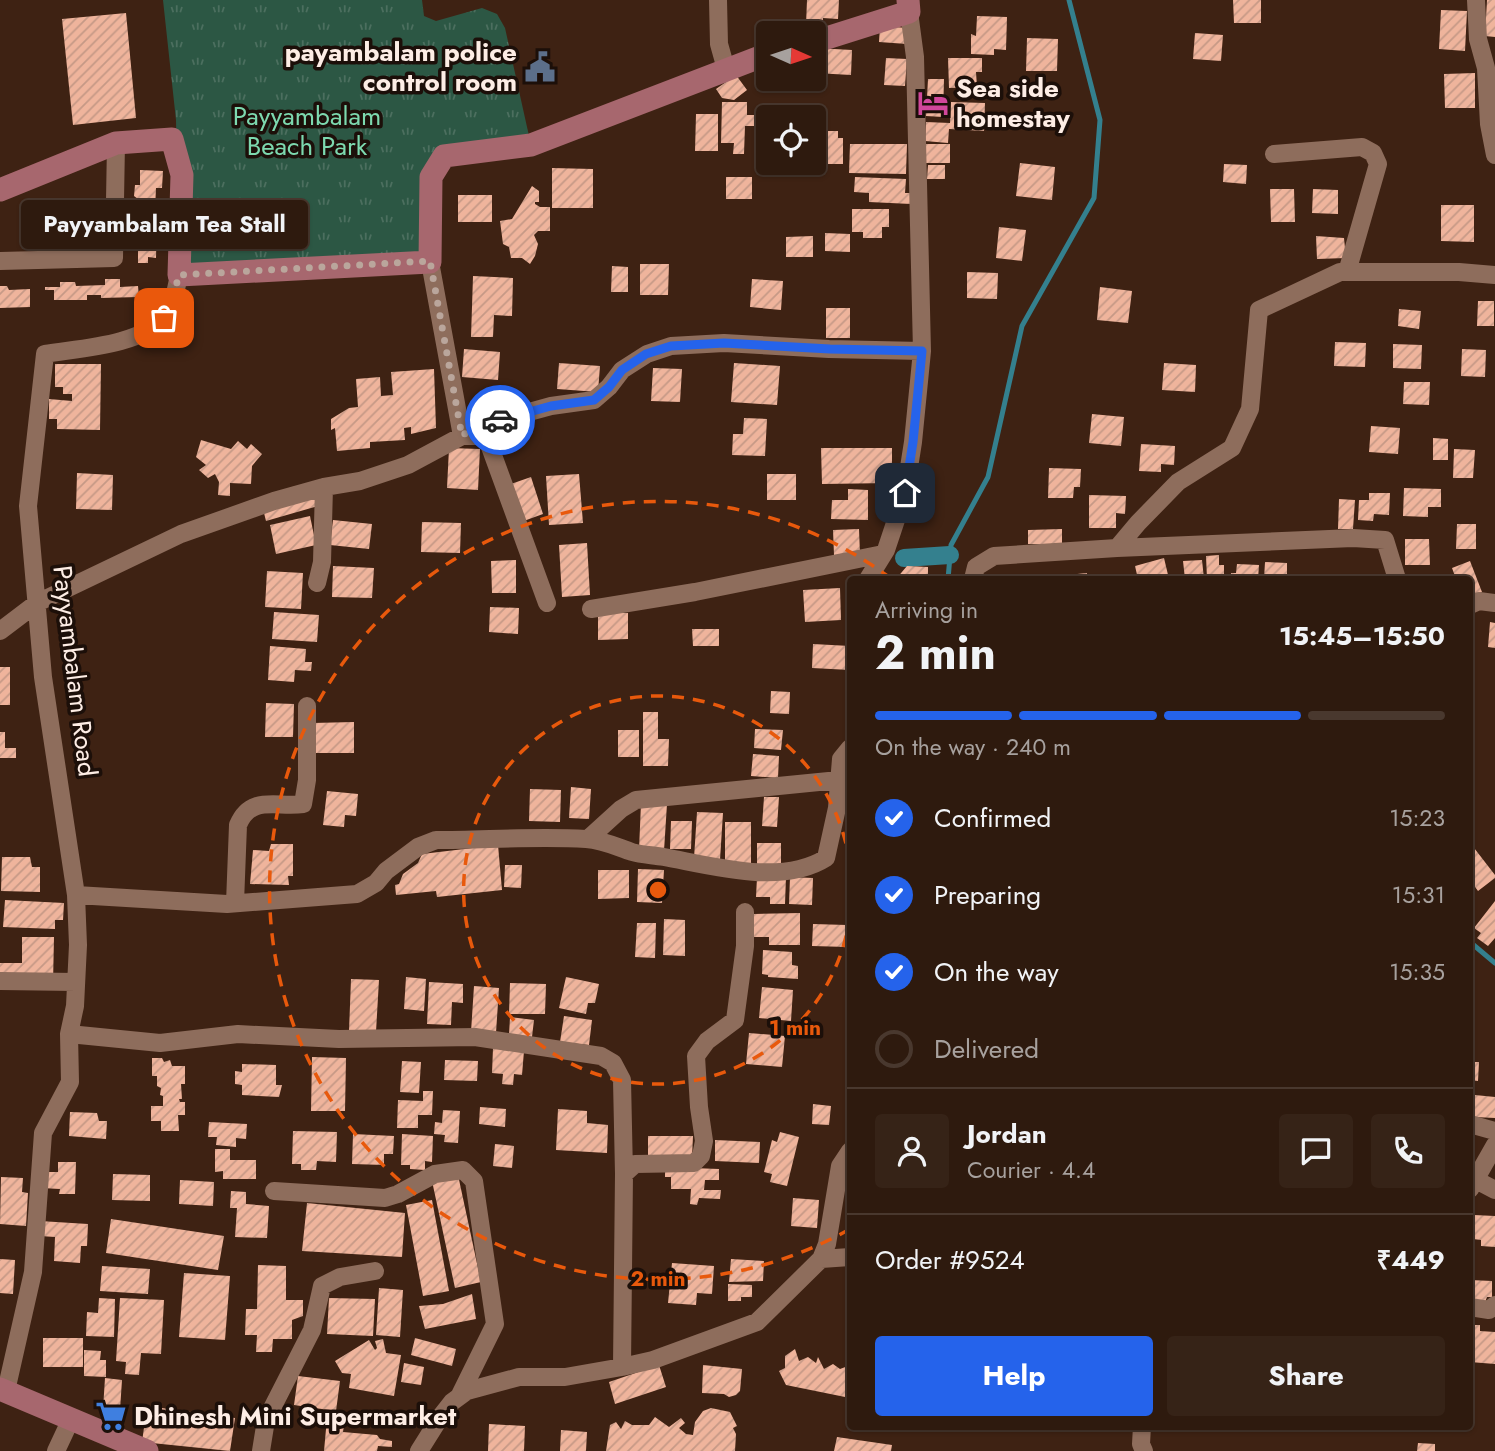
<!DOCTYPE html>
<meta charset="utf-8">
<style>
body{margin:0;font-family:Jost,sans-serif;background:#362317;color:#f1f3f6;height:100vh;display:flex;flex-direction:column;font-size:26px;white-space:nowrap}
*{box-sizing:border-box;margin:0}
p{font-size:23px;color:#a7a19e}
.icon{flex:none;width:38px;height:38px;fill:none;stroke:currentColor;stroke-width:2;stroke-linecap:round;stroke-linejoin:round}
.map{position:relative;flex:1;overflow:hidden}
.sheet{position:absolute;left:847px;top:576px;width:626px;height:854px;display:flex;flex-direction:column;background:#2e1a0e;border-radius:7px;box-shadow:0 2px 5px #0004,0 0 0 2px #49382e}
.sheet>*{flex:none}
.needle{width:46px;rotate:93deg}
.fabs{position:absolute;left:756px;top:21px;display:grid;gap:14px}
.fabs a{display:grid;place-items:center;width:70px;height:70px;border-radius:7px;background:#2e1a0e;box-shadow:0 2px 5px #0004,0 0 0 2px #49382e;font-size:35px}
.pin{position:absolute;display:grid;place-items:center;width:60px;height:60px;color:#fff;margin:-30px;border-radius:14px;box-shadow:0 4px 10px #0006}
.courier{position:absolute;display:grid;place-items:center;width:70px;height:70px;margin:-35px;border:5px solid #2563eb;border-radius:50%;background:#fff;color:#222;box-shadow:0 2px 9px #0007}
.bubble{position:absolute;height:49px;border-radius:7px;background:#2e1a0e;box-shadow:0 2px 5px #0004,0 0 0 2px #49382e;font-size:23px;font-weight:700;line-height:49px;text-align:center}
.overview em{font-style:normal;font-weight:700}
.overview div{display:flex;flex-direction:column-reverse}
.overview{display:flex;align-items:center;justify-content:space-between;height:119px;padding:0 28px}
h1{font-size:46px;font-weight:700;line-height:52px}
.bar{display:grid;grid-template-columns:repeat(4,1fr);gap:10px 7px;align-content:center;height:84px;padding:0 28px}
.bar i{height:9px;border-radius:5px;background:#49382e}
.bar .active{background:#2563eb}
.bar p{grid-column:span 4}
.line{display:flex;align-items:center;gap:18px;padding:0 28px;border-top:2px solid #49382e}
.line div{flex:1}
.round{display:grid;place-items:center;flex:none;width:74px;height:74px;border-radius:7px;background:#362317}
ol{padding:0 28px;list-style:none}
li{display:flex;align-items:center;gap:21px;height:77px}
li p{margin-inline-start:auto}
li .icon{padding:7px;border-radius:50%;background:#2563eb;color:#fff;stroke-width:4}
li:last-child{color:#a7a19e}
li i{width:38px;height:38px;border:4px solid #49382e;border-radius:50%}
.primary-button{display:flex;gap:14px;margin-top:auto;padding:14px 28px}
.primary-button a{flex:1;height:80px;border-radius:7px;background:#2563eb;color:#fff;font-size:28px;font-weight:700;line-height:80px;text-align:center}
.primary-button a+a{background:#362317;color:#f1f3f6}
.map>svg:first-child{display:block}
</style>
<div class="map">
<svg width="1495" height="1451" viewBox="0 0 1495 1451">
<defs>
<pattern id="park-tufts" width="24" height="20" patternUnits="userSpaceOnUse" patternTransform="scale(1.75)"><rect width="24" height="20" fill="#2c5744"/><path d="M3 7l-1-3M5 7V3M7 7l1-3M15 17l-1-3M17 17v-4M19 17l1-3" fill="none" stroke="#4c6f5f"/></pattern>
<pattern id="building-hatch" width="6" height="6" patternUnits="userSpaceOnUse" patternTransform="scale(1.75)"><rect width="6" height="6" fill="#efb49c"/><path d="M-1 1l2-2M0 6l6-6M5 7l2-2" fill="none" stroke="#c69986"/></pattern>
</defs>
<rect width="100%" height="100%" fill="#3e2213"/>
<path fill="url(#park-tufts)" d="M163 0H422L424 16 436 21 482 8 497 14 505 28 531 145 444 156 430 262 179 275 176 120Z"/>
<g fill="none" stroke-linecap="round" stroke-linejoin="round">
<path stroke="#34808e" stroke-width="5" d="M948 579 951 545 988 477 1022 326 1094 198 1100 120 1069 0
M1470 942 1495 963"/>
<path stroke="#34808e" stroke-width="18" d="M904 558 950 555"/>
</g>
<path fill="url(#building-hatch)" d="M807 0H839L838 19 823 18V26L806 25Z
M1233 0H1261V23H1234Z
M1487 0H1495V37L1485 36Z
M1441 10 1467 11 1465 51 1439 49Z
M126 13 136 118 73 125 62 19Z
M977 16 1007 17 1006 50 994 49V55L971 54V34L976 36Z
M880 26 908 28 907 44 879 42Z
M1195 33 1223 35 1221 61 1193 59Z
M1027 38 1058 39 1057 71H1026Z
M816 48 852 50 851 75 815 73Z
M886 58 907 59 905 86 884 85Z
M948 58H982V72H976L977 87 949 88Z
M1475 73V108H1445L1444 74Z
M736 75 747 90 734 100 722 98 716 89Z
M928 79H944L943 117 926 116Z
M722 102H747V115H758V126H745L744 154H733L734 143H721Z
M951 102 985 103 984 131 949 129 948 143 925 141 926 122 950 123Z
M696 114H718V151H695Z
M827 131H838V138H843V164H818V134H826Z
M850 144H907L906 174 849 173Z
M925 144H950V163H925Z
M1020 163 1055 167 1052 200 1016 196Z
M1224 164 1247 165 1246 184 1223 182Z
M928 165H945V179H927Z
M552 168 593 169V208H552Z
M140 170 163 171 162 188H156L155 210H149V218L157 220 156 258 148 257V263H138V244H133L134 230H138V199L134 196 135 185H140Z
M726 177H752V199H726Z
M855 177 906 179 905 193H912L911 204 869 202V193L854 192Z
M532 186 539 191V202H535V204L540 207H550V231H538L534 235 538 244 535 256 530 264 522 258H511L509 247 503 244 500 221 512 219Z
M1270 189H1294L1295 222H1271Z
M1313 189 1338 190V214L1312 213Z
M458 195H492V222H458Z
M1441 205H1474V242L1441 241Z
M852 209H889V227H882V238H863V232H852Z
M999 227 1026 230 1022 261 996 258Z
M825 233 850 234V252L825 251Z
M813 236V257H786V237Z
M1316 236 1344 238 1346 258 1317 259Z
M640 264H669L668 295H640Z
M612 266 628 267V292H611Z
M967 272 998 273 997 299 967 298Z
M473 276 513 278 512 316 494 315 493 337H471Z
M105 279H120V287L138 286 139 297 101 298V295H87V300H54V290H45V287H60V282H75L76 286 105 285Z
M752 279 783 281 781 310 750 307Z
M0 286H7L9 290 30 289V307L0 308Z
M1100 287 1132 291 1128 323 1097 320Z
M1478 301H1494V326H1477Z
M826 308H850V338H826Z
M1399 309 1421 311 1419 329 1398 326Z
M1335 342 1366 343 1365 367 1334 366Z
M1393 344 1422 345 1421 369 1393 368Z
M464 349 500 352 498 380 462 377Z
M1462 349 1486 350 1485 377 1461 376Z
M559 363 600 366 598 392 557 389Z
M734 363 780 366 777 405 731 402Z
M1164 363 1196 365 1195 392 1162 390Z
M55 364H101L100 430 57 429V419H49V399L72 401V394H63V387H55Z
M653 368 682 369 680 402 651 401Z
M434 369 436 428 411 434V427L404 428 405 440 370 442V448L337 451 335 428 331 430V419L349 408 358 407 356 379 380 377 381 396 393 395 391 372Z
M1404 382H1430L1429 405 1403 404Z
M1092 414 1124 417 1121 446 1089 443Z
M744 418 767 419 765 456 732 455 733 434H743Z
M1371 426 1400 428 1398 454 1369 452Z
M1433 438 1448 439V460H1433Z
M201 440 231 449 238 441 247 449 251 444 262 454 252 466 251 484 230 483V496L218 495 219 482 215 474 208 478 199 470 206 465 196 457Z
M1141 444 1175 446 1174 465 1161 464V472L1139 471Z
M449 448 480 449 478 490 447 488Z
M821 448H892V483L822 484Z
M1454 449 1475 450 1473 478H1453Z
M1049 468 1081 469 1080 487H1074L1073 498H1048Z
M77 473 113 475 112 510 76 509Z
M579 474 583 523 549 525 546 476Z
M767 474H796V500H767Z
M531 477 543 514 521 522 508 485Z
M319 488 318 506 266 521 262 505Z
M1404 488 1441 489V507H1428V517L1403 516Z
M848 489 868 490V520L831 519 832 500H848Z
M1369 493H1390L1389 515 1374 514 1373 521 1358 520 1359 500H1369Z
M1089 495 1126 496 1125 514 1116 513V528H1089Z
M1339 499 1355 500 1353 529H1338Z
M310 516 316 545 276 554 270 525Z
M333 520 372 524 369 549 330 545Z
M422 522 461 523 460 553 421 552Z
M1457 524H1476V549H1456Z
M859 529 860 554 834 555 833 530Z
M1062 529V544H1028V530Z
M1405 539H1429L1430 565H1405Z
M587 543 590 595 562 597 559 545Z
M1219 555V565H1224V579H1207L1206 556Z
M1164 558 1169 579H1138L1135 566Z
M516 560V593H492L491 561Z
M1202 560 1204 579H1185L1183 561Z
M1470 561 1482 592 1470 597V579H1456L1452 568Z
M1265 562 1287 563V579H1264Z
M1237 564 1259 565 1258 579H1231V573H1236Z
M333 566 374 568 372 598 332 597Z
M907 566 928 567V579H896Z
M267 571 303 573 301 609 265 607Z
M1087 573V579H1049L1048 577Z
M1128 574V579H1104V578Z
M840 588 841 620 805 622 803 590Z
M490 607 519 608 518 634 489 632Z
M274 612 319 615 317 642 272 639Z
M598 613H628V639L598 640Z
M1490 622 1495 623V648L1488 647Z
M692 629H719V646H693Z
M1470 636H1474L1472 669H1470Z
M813 644 850 646V670L812 668Z
M270 646 306 649 305 662H312L311 671 295 670 294 682 268 680Z
M0 667H10V705H0Z
M771 691 790 692 789 714 770 713Z
M266 703 294 704 293 737H265Z
M643 712H658V739H669L668 766H643Z
M354 722V753H312V723Z
M755 729 783 730 781 750 754 748Z
M618 730H639V757H618Z
M0 732H5V748H16V758H0Z
M753 754 779 756 778 778 751 776Z
M571 787 591 789 589 819 569 818Z
M530 789 561 790 560 822 529 821Z
M327 791 358 794 356 816 345 815 344 827 323 825Z
M764 797H779L777 827 762 826Z
M641 803 667 804 664 851 639 850Z
M697 812 723 813 720 860 694 858Z
M671 821H692L691 849H670Z
M725 822H751V867H725Z
M757 843H781V868H757Z
M271 844H293V876H288L289 885 250 884 253 850 269 851Z
M1471 844 1495 875V878L1478 891 1470 880Z
M498 845 502 890 437 897 436 891 396 895 395 885 399 884 403 874 418 863 422 854Z
M2 857H30L32 867H40V892L1 891Z
M505 865H522L521 888 504 887Z
M638 869 664 870 662 903 637 902Z
M598 870H629V898L598 899Z
M757 877H786L785 904H770V897H756Z
M790 877 813 878 812 905 789 904Z
M5 900 64 903 63 920H55V929L3 927Z
M1495 901V938L1488 946 1477 938 1481 933 1474 928Z
M800 913V945H769V937H754V914Z
M664 919 685 920V956L663 955Z
M637 923H656L655 958 635 957Z
M813 924 847 925V947L812 946Z
M22 937H54L53 984 0 983V963H22Z
M763 950 792 952V965L798 966V979L768 977V975L762 974Z
M406 977 426 979 424 1011 404 1009Z
M566 977 599 984 595 1003H588L586 1014 559 1008Z
M351 979 379 980 376 1032 349 1031Z
M429 982 463 984V1003L452 1002 451 1025 427 1024Z
M510 983 546 984 545 1014H509Z
M474 986 499 988 496 1033 471 1032Z
M762 987 793 990 791 1021 759 1018Z
M564 1016 592 1020 589 1045 560 1042Z
M510 1017 534 1020 532 1037 509 1035Z
M749 1033 785 1036 782 1067 746 1064Z
M493 1048 524 1051 522 1075 514 1074 513 1085 502 1084 503 1074 492 1073Z
M312 1057 346 1058 345 1111H311Z
M152 1058H162L164 1062 170 1060 172 1066H185V1084H181L182 1099H179L180 1102H185V1115H178L179 1131H161V1121H151V1106H163V1096L160 1095 161 1088 157 1086V1076H152Z
M445 1060 478 1061 477 1081 444 1080Z
M402 1061 421 1062 419 1093 400 1092Z
M1470 1062H1479L1478 1081 1470 1080Z
M242 1064 276 1065V1085H282L279 1097 242 1095V1085L235 1084V1071L242 1072Z
M423 1091H433L432 1115H418V1128H397L398 1100 423 1101Z
M1475 1095 1495 1097V1118L1474 1117Z
M813 1104 831 1106 829 1125 812 1124Z
M480 1107 506 1109 505 1127 479 1124Z
M558 1109 587 1111V1123L608 1125 607 1153 556 1150Z
M443 1110 460 1111 458 1143 444 1142 445 1135 434 1134 435 1122 442 1123Z
M70 1112 97 1113 99 1121H107L106 1139 69 1136Z
M209 1122 247 1124 246 1139 236 1138V1147L216 1145 217 1137H208Z
M293 1131 337 1132 336 1162 317 1161 316 1170H301V1164H292Z
M780 1132 799 1137 787 1186 770 1182 772 1174 764 1172 772 1140 777 1142Z
M353 1134 394 1136 393 1154H384V1165L352 1164Z
M402 1134 433 1136 432 1162 425 1161V1170L410 1169V1165H401Z
M648 1136H693L692 1158 648 1157Z
M715 1140 760 1142 759 1163 715 1161Z
M1470 1141H1475L1472 1173H1470Z
M495 1144 514 1146 512 1168 493 1166Z
M215 1149H230V1160H256V1179H223V1171L215 1172Z
M58 1162H76L75 1194H59L60 1189 41 1188V1172H58Z
M665 1167 719 1169V1180H705L704 1190H721L720 1199 699 1198 697 1205 690 1204 691 1189H671V1177H665Z
M113 1174 150 1175V1201L112 1200Z
M458 1175 481 1282 455 1288 432 1181Z
M1 1177 23 1178 22 1192 28 1193 26 1226 0 1224Z
M180 1180 214 1182 213 1206 179 1204Z
M231 1191 246 1192V1204L269 1206 267 1238 235 1237 237 1208H230Z
M793 1198 819 1200 817 1228 791 1226Z
M432 1200 449 1291 423 1296 406 1205Z
M307 1203 405 1213 402 1257 302 1251Z
M1474 1215 1495 1216V1247L1481 1246V1240L1473 1239Z
M111 1219 224 1236 218 1270 106 1253Z
M40 1221 88 1224 87 1246H81L80 1263 54 1261 55 1237 40 1236Z
M0 1259 15 1260 13 1294 0 1293Z
M731 1259 764 1261 763 1281 729 1282Z
M672 1263 714 1266 712 1294 697 1293 696 1305 668 1303Z
M258 1265 286 1266V1300H303V1316L292 1320V1339H273L272 1352H256L257 1335H245L246 1309H257Z
M102 1266 150 1269 148 1294 100 1291Z
M184 1273 230 1276 225 1340 179 1337Z
M1470 1280 1492 1281V1297H1487L1484 1305 1470 1304Z
M728 1284 752 1285V1297H741V1301H728Z
M379 1288 403 1290 400 1337 376 1335Z
M472 1294 476 1319 425 1329 419 1306 443 1304Z
M99 1298 115 1299 114 1337 86 1336 87 1312 98 1313Z
M120 1298 164 1300 161 1354 141 1353 139 1375 125 1374 126 1362 116 1361Z
M329 1298 375 1299 373 1336 327 1334Z
M1470 1325H1480V1331L1495 1332V1364L1470 1362Z
M43 1338H83V1367H43Z
M415 1338 456 1349 452 1366 411 1355Z
M383 1339 386 1353 401 1355 394 1396 349 1388 351 1374 342 1373 335 1361 369 1340 375 1350 377 1348 375 1341Z
M795 1349 799 1361 808 1357 816 1363 818 1357 824 1369 833 1364 840 1369 848 1366 850 1368V1398L786 1385 779 1371 785 1368V1356Z
M84 1350 101 1351 100 1360H106V1377L84 1376Z
M404 1363 424 1367 421 1385 401 1382Z
M659 1365 666 1387 615 1404 609 1382Z
M703 1365 742 1369 740 1391 736 1395 729 1397 724 1394 702 1393Z
M298 1376 340 1381 336 1411 294 1405Z
M105 1378 122 1380 120 1410 103 1409Z
M147 1406 235 1418 230 1451 142 1442Z
M711 1408 730 1412 737 1426 733 1428 736 1434 735 1451H606L610 1425 616 1422 621 1429 625 1421 632 1425H649L655 1417 669 1427 681 1418 685 1423 679 1428 686 1434 693 1435 695 1422 703 1411Z
M327 1418 345 1419 343 1432 377 1435 380 1439 392 1441V1447L378 1446 377 1451H324Z
M489 1424 525 1426 524 1451H488Z
M1038 1426H1084L1083 1432 1038 1428Z
M561 1430 587 1432 586 1451H560Z
M837 1437 892 1445 891 1451H834Z
M1418 1443 1435 1444V1451H1417Z"/>
<g fill="none" stroke-linecap="round" stroke-linejoin="round">
<path stroke="#8e6d5c" stroke-width="18" d="M718 0 719 44 726 69
M1476 0 1478 39 1486 68 1489 124 1495 155
M1274 154 1362 147 1373 153 1378 164 1347 272
M0 261 114 258 116 143
M430 262 462 436H486L547 603
M1117 548 1353 538 1385 540 1397 579
M868 579 886 550 905 493 913 442 922 351 915 57 909 12
M973 579 976 567 994 556 1117 548 1138 523 1178 482 1232 448 1250 409 1259 310 1340 272H1459L1495 275
M317 583 322 562 324 487
M1470 605 1479 601 1495 603
M591 609 695 592 883 554
M0 631 37 603 181 534 274 501 324 487 360 481 408 465 462 436 474 427 551 406 594 400 609 387 622 370 647 354 671 346 724 343 829 349 922 351
M588 839 621 809 636 800 839 780
M76 895 227 904 357 894 376 883 386 871 418 847 436 840C485 840 536 836 586 839 603 840 617 847 632 852 642 855 654 855 664 857 713 866 782 886 826 858L837 808 841 759 850 748
M235 903 238 825C251 794 277 808 303 804L307 780V706
M0 981 76 982
M69 1034 160 1043 238 1034 339 1039 475 1037 601 1056 613 1063 622 1080 624 1174 622 1367
M1470 1124 1495 1131
M624 1174 635 1164 694 1163 701 1156 704 1141 699 1107 696 1056 707 1041 735 1020 745 946V912
M1476 1180 1495 1190
M1470 1189 1495 1145
M274 1191 385 1198 398 1194 435 1174 463 1170 474 1181 495 1324 460 1395
M821 1259 850 1257
M1470 1307 1489 1310 1495 1305
M6 1391 33 1272 43 1133 70 1082 69 1034 75 1006 78 945 76 895 43 677 28 506 45 354C81 348 139 346 165 317 174 306 176 288 179 275
M1142 1426 1141 1444 1144 1451
M56 1451 71 1419
M261 1451 266 1420 312 1330 322 1286 340 1277 375 1271
M419 1451 441 1416 452 1402 467 1391 519 1377H565L622 1367 653 1360 757 1322 821 1259 827 1244 840 1166 850 1151"/>
<path stroke="#a7676e" stroke-width="23" d="M814 42 909 12 908 0
M0 190 116 143 172 139 182 175 179 275 430 262 431 177 444 156 531 145 768 54
M0 1389 147 1451"/>
</g>
<g fill="none" stroke-linecap="round" stroke-linejoin="round">
<path stroke="#baa69c" stroke-width="7" stroke-dasharray="0 12.6" d="M164 318 170 308 179 275 430 261 462 436 474 426 500 420"/>
<path stroke="#2563eb" stroke-width="9" d="M500 420 551 406 594 400 609 387 622 370 646 354 671 346 724 343 830 349 922 351 913 442 905 493"/>
</g>
<g fill="none" stroke="#e8590c" stroke-width="3.5" stroke-dasharray="12 9">
<path d="M850 915A194 194 0 1 1 850 865"/>
<path d="M850 1229A389 389 0 1 1 889 577"/>
</g>
<defs>
<g id="civic-bare" transform="scale(2.415)"><path d="M-.6-6.5H3V-4.5H.6V-3L4-1V1h2V6H-6V1h2V-1L-.6-3ZM-1.2 2.5V6h2.4V2.5Z" fill="#5c6f8a" stroke="#1c0f09" stroke-width="2.5" paint-order="stroke"/></g>
<g id="hotel-bare" transform="scale(2.415)"><path d="M-6-4.5h1.5V1H6V5H4.5V3h-9V5H-6ZM-4 0a1.8 1.8 0 1 1 3.6 0ZM.5 0V-2.5h3Q6-2.5 6 0Z" fill="#d1479c" stroke="#1c0f09" stroke-width="2.5" paint-order="stroke"/></g>
<g id="supermarket-bare" transform="scale(2.415)"><path d="M-6-5.5h2.5l.6 2H6L4.5 2H-2.5L-4.4-4H-6ZM-1.5 3.2a1.3 1.3 0 1 0 .1 0ZM3 3.2a1.3 1.3 0 1 0 .1 0Z" fill="#3f7fe0" stroke="#1c0f09" stroke-width="2.5" paint-order="stroke"/></g>
</defs>
<g fill-rule="evenodd">
<use href="#civic-bare" x="540" y="67"/>
<use href="#hotel-bare" x="933" y="103"/>
<use href="#supermarket-bare" x="111" y="1416"/>
</g>
<g text-anchor="middle" dominant-baseline="central" stroke-width="7" stroke-linejoin="round" paint-order="stroke">
<g font-size="26" font-weight="bold" fill="#fdede5" stroke="#1c0f09" text-anchor="start">
<text x="517" y="52" text-anchor="end">payambalam police<tspan x="517" dy="30">control room</tspan></text>
<text x="956" y="88">Sea side<tspan x="956" dy="30">homestay</tspan></text>
<text x="134" y="1416">Dhinesh Mini Supermarket</text>
</g>
<g font-size="26" fill="#7dd9af" stroke="#1c0f09">
<text x="307" y="116">Payyambalam<tspan x="307" dy="30">Beach Park</tspan></text>
</g>
<g font-size="26" fill="#fdede5" stroke="#1c0f09">
<text transform="translate(75 671) rotate(83)">Payyambalam Road</text>
</g>
</g>
<circle cx="658" cy="890" r="10" fill="#e8590c" stroke="#1c0f09" stroke-width="3.5"/>
<g font-size="21" text-anchor="middle" font-weight="bold" fill="#e8590c" stroke="#1c0f09" stroke-width="7" stroke-linejoin="round" paint-order="stroke">
<text x="795" y="1035">1 min</text>
<text x="658" y="1286">2 min</text>
</g>
</svg>
<div class="fabs">
<a><svg class="needle" viewBox="-14 -14 28 28"><path d="M0-13l5 13h-10z" fill="#e53935"/><path d="M0 13l5-13h-10z" fill="#a7a19e"/></svg></a>
<a><svg class="icon" aria-label="locate" viewBox="0 0 24 24"><circle cx="12" cy="12" r="6"/><path d="M12 2v4M12 18v4M2 12h4M18 12h4"/></svg></a>
</div>
<div class="pin" style="left:164px;top:318px;background:#ea580c"><svg class="icon" aria-label="bag" viewBox="0 0 24 24"><path d="M5 8h14l-1 12H6zM9 8a3 3 0 0 1 6 0"/></svg></div>
<div class="pin" style="left:905px;top:493px;background:#1f2937"><svg class="icon" aria-label="home" viewBox="0 0 24 24"><path d="M3 11l9-7 9 7M6 9v11h12V9"/></svg></div>
<div class="courier" style="left:500px;top:420px"><svg class="icon" aria-label="car" viewBox="0 0 24 24"><path d="M5 17H2v-5l4-1 3-4h7l3 4 3 1v5h-3M9 17h6M6 11h13"/><circle cx="7" cy="17" r="2"/><circle cx="17" cy="17" r="2"/></svg></div>
<div class="bubble" style="left:21px;top:200px;width:287px">Payyambalam Tea Stall</div>
<section class="sheet">
<div class="overview"><div><h1>2 min</h1><p>Arriving in</p></div><em>15:45–15:50</em></div>
<div class="bar"><i class="active"></i><i class="active"></i><i class="active"></i><i></i><p>On the way · 240 m</p></div>
<ol>
<li><svg class="icon" aria-label="check" viewBox="0 0 24 24"><path d="M5 12l5 5 9-10"/></svg>Confirmed<p>15:23</p></li>
<li><svg class="icon" aria-label="check" viewBox="0 0 24 24"><path d="M5 12l5 5 9-10"/></svg>Preparing<p>15:31</p></li>
<li><svg class="icon" aria-label="check" viewBox="0 0 24 24"><path d="M5 12l5 5 9-10"/></svg>On the way<p>15:35</p></li>
<li><i></i>Delivered</li>
</ol>
<div class="line" style="height:126px"><a class="round"><svg class="icon" aria-label="person" viewBox="0 0 24 24"><circle cx="12" cy="8" r="4"/><path d="M4 21q1-7 8-7t8 7"/></svg></a><div><b>Jordan</b><p>Courier · 4.4</p></div><a class="round"><svg class="icon" aria-label="chat" viewBox="0 0 24 24"><path d="M4 5h16v11H9l-5 4z"/></svg></a><a class="round"><svg class="icon" aria-label="phone" viewBox="0 0 24 24"><path d="M5 4h4l2 5-3 2q2 4 5 5l2-3 5 2v4C11 20 4 13 5 4z"/></svg></a></div>
<div class="line" style="height:91px"><div>Order #9524</div><b>₹449</b></div>
<div class="primary-button"><a>Help</a><a>Share</a></div>
</section>
</div>
